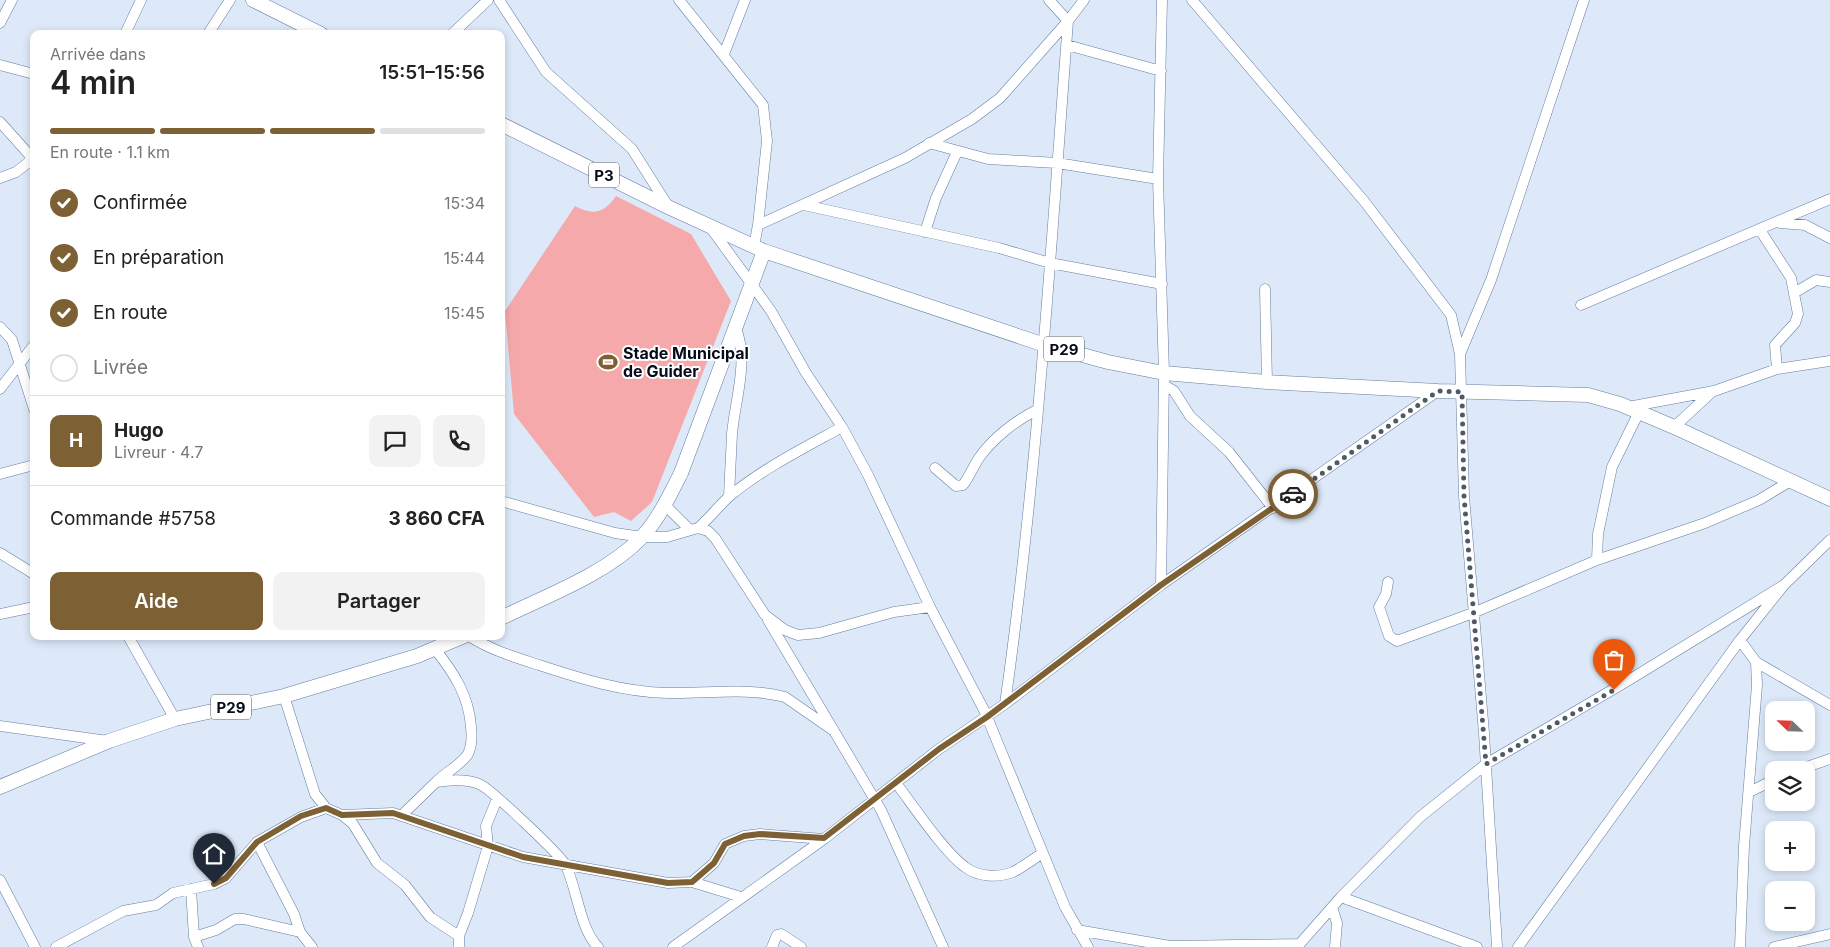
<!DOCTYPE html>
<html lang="fr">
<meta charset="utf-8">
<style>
body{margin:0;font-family:Inter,sans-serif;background:#f2f2f2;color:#222;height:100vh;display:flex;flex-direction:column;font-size:19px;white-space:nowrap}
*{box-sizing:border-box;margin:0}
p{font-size:16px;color:#767676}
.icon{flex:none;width:28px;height:28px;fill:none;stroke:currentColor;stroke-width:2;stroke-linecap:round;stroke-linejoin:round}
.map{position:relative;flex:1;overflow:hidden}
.panel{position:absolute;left:30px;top:30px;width:475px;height:610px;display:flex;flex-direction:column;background:#fff;border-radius:10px;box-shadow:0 2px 8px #0003}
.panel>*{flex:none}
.needle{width:32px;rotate:293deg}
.fabs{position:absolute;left:1765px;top:701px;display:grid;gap:10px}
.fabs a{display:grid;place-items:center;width:50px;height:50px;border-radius:10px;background:#fff;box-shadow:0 2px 8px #0003;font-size:25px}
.pin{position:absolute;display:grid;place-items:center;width:42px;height:42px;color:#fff;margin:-51px -21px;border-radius:50% 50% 50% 0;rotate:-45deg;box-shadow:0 0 5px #0007}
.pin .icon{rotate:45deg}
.courier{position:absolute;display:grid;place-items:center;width:50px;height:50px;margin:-25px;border:4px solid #7d6134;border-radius:50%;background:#fff;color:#222;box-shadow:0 1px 6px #0007}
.overview em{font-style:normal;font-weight:600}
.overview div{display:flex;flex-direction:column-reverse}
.overview{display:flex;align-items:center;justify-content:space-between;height:85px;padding:0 20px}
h1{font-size:32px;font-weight:600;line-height:38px}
.bar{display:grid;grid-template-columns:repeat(4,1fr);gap:8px 5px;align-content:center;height:60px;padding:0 20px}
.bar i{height:6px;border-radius:4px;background:#e0e0e0}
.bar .active{background:#7d6134}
.bar p{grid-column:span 4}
.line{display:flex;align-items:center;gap:12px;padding:0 20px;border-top:1px solid #e0e0e0}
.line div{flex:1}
.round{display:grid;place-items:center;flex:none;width:52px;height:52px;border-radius:10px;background:#f2f2f2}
ol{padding:0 20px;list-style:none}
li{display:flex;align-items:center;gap:15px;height:55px}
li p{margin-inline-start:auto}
li .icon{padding:5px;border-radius:50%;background:#7d6134;color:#fff;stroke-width:4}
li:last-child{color:#767676}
li i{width:28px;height:28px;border:2px solid #e0e0e0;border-radius:50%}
.primary-button{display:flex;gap:10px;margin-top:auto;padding:10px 20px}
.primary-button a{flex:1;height:58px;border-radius:10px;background:#7d6134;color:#fff;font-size:20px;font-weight:600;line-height:58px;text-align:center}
.primary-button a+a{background:#f2f2f2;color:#222}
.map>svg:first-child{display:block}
</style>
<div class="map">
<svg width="1830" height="947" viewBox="0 0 1830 947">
<rect width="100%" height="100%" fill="#dde9f9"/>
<path fill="#f6a9ab" d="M616 196 691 234 731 301 652 502 631 521 614 512 594 517 514 414 505 311 575 206C594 216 604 213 616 196Z"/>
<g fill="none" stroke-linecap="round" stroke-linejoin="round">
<g stroke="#637da1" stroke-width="11">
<path id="minor" d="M499 0 546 72 632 149 668 206
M679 0 763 105 767 141 758 225 754 246
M1192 0 1364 201 1451 315 1460 354 1464 496 1484 733 1497 947
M0 23 12 0
M125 34 141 0
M208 34 230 0
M452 34 488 0
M1067 45 1161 71
M724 54 745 0
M0 65 34 74
M0 122 34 160
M929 143 988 159 1057 163 1158 179
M0 178 16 172 33 159
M804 205 999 248 1050 263 1162 284
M1780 223 1805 225 1830 238
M758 225 905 158 972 119 1000 98 1068 21 1049 0
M710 227 771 311 806 373 842 427 868 475 930 607 985 712 1065 907 1088 947
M1760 230 1791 278 1798 314 1795 323 1775 345 1777 369
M925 232 936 198 957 152
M1265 289 1267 382
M1794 293 1816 280 1830 282
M1581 305 1830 199
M0 327 12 340 34 409
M1460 354 1491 280 1584 0
M1164 385 1174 391 1190 416 1229 452 1273 508
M0 389 34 345
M1628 407 1714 391 1777 369 1830 361
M1674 427 1713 391
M935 468 956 486 963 485C969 477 973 467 979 458 992 439 1016 420 1037 410
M0 474 34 465
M729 496C730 476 731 455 732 434 735 399 749 363 736 328
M501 501 615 533 642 537H667L698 528 708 531 715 538 765 615 785 630 798 635 819 633 894 612 930 607
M665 505 690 530
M698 528C710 518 719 505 731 495 764 468 804 448 842 427
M1830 540 1784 585 1740 640 1756 662 1830 705
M0 553 34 574
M1597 560 1598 534 1612 467 1639 412
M1388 582 1386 594 1379 607 1389 636 1397 641 1473 613 1597 560 1705 523 1759 500 1792 480
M1161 585 1164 373 1158 179 1162 0
M0 614 34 607
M768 620 881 810 943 947
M128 636 175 719
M469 636C491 650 514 657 539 665 582 679 622 692 668 693 707 694 747 687 785 697L834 731
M435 649C454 673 469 696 471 727 472 736 472 746 468 754 461 765 446 772 436 782
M284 696 315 794 326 808 342 815 393 813 523 857 668 883 692 882 741 897
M1005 704C1037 478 1051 248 1068 21L1084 0
M0 726 108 741
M1798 770 1830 759
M896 783C913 805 943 851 965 867 978 877 998 878 1013 872 1023 867 1033 859 1043 853
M1749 792 1774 780
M342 815 353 824 377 863 405 885 430 917 459 936
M401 816 436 782C449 780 469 779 481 785 490 789 563 857 566 866 577 889 580 929 598 947
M257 842 294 914 300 932 312 947
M0 880 35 947
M692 882 714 863 725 844 744 836 760 834 824 839
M191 889 194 937 198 947
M1341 897 1477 947
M1332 907 1337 923 1335 947
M1077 930 1170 946 1300 944
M194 937 216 930 235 919H244L300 932
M56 947 123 911 156 905 173 893 214 884 226 878 257 842 301 817 326 808
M459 947V936L468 913 488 846 486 826 497 799
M673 947 824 839 939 749 1005 704 1161 585 1438 391
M772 947 777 935 781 934 801 947
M1297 947 1341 897 1420 817 1486 764 1629 680 1784 585
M1518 947 1740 640
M1740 947 1744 846 1757 685 1756 662
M1774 947 1830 934"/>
</g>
<g stroke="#637da1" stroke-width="15">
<path id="major" d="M253 0 321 34
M501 124 668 207 764 251
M501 618C546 596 606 574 641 538 658 520 670 495 681 473L764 251 1042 344 1108 362 1164 373 1267 382 1438 391 1588 395 1620 404 1674 427 1830 499
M0 787 109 741 175 719 284 696 417 656 464 636"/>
</g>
<use href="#minor" stroke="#fff" stroke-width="10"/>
<use href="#major" stroke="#fff" stroke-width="14"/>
</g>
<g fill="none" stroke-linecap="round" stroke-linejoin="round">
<path stroke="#505967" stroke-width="5" stroke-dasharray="0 9" d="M1293 494 1438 391 1462 392 1464 496 1486 764 1614 690"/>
<path stroke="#7d6134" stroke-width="6" d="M214 884 226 878 257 842 301 816 326 808 342 815 393 813 523 857 668 883 692 882 714 863 725 844 744 836 760 834 824 838 939 749 987 717 1161 585 1293 494"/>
</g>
<defs>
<g id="stadium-bare" transform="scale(1.5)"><path d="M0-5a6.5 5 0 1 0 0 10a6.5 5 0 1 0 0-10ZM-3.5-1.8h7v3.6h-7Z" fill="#7d6134" stroke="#fff" stroke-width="2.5" paint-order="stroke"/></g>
</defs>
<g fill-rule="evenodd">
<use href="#stadium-bare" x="608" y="362"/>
</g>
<g text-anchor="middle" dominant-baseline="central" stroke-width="4" stroke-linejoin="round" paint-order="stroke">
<g fill="#fff" stroke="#4f545e" stroke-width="1">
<rect x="589" y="162.5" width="30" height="25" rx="4"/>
<rect x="1044" y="336.5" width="40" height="25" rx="4"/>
<rect x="211" y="694.5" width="40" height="25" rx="4"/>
</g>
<g font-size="15" font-weight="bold" fill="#040b19">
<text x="604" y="175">P3</text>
<text x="1064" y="349">P29</text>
<text x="231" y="707">P29</text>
</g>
<g font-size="16" font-weight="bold" fill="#040b19" stroke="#fff" text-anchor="start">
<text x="623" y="353">Stade Municipal<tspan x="623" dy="18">de Guider</tspan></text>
</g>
</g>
</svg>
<div class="fabs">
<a><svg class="needle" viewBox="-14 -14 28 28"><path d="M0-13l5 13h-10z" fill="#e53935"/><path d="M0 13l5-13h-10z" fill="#767676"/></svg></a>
<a><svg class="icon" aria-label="layers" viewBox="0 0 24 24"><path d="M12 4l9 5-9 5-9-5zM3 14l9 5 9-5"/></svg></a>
<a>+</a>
<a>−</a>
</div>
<div class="pin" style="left:1614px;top:690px;background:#ea580c"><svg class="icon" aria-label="bag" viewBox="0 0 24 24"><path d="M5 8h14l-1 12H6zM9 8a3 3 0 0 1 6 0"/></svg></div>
<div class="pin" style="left:214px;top:884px;background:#1f2937"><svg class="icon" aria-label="home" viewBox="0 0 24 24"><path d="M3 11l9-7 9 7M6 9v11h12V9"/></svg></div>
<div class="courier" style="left:1293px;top:494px"><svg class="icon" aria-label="car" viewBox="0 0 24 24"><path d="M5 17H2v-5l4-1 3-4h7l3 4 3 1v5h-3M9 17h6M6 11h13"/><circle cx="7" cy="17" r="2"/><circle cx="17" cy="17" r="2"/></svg></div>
<section class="panel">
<div class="overview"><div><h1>4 min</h1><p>Arrivée dans</p></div><em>15:51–15:56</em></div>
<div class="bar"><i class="active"></i><i class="active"></i><i class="active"></i><i></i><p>En route · 1.1 km</p></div>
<ol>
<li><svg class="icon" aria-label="check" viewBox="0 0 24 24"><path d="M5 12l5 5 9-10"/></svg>Confirmée<p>15:34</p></li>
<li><svg class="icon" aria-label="check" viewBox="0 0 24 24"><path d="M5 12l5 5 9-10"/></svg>En préparation<p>15:44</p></li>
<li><svg class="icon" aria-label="check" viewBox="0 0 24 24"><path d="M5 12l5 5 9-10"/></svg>En route<p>15:45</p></li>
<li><i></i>Livrée</li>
</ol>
<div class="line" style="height:90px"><b class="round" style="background:#7d6134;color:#fff">H</b><div><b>Hugo</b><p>Livreur · 4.7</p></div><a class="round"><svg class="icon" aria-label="chat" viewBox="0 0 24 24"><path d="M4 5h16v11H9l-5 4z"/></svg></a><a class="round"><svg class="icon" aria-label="phone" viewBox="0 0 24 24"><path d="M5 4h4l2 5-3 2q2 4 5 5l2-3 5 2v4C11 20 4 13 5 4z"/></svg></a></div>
<div class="line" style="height:65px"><div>Commande #5758</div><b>3 860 CFA</b></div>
<div class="primary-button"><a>Aide</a><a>Partager</a></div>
</section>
</div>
